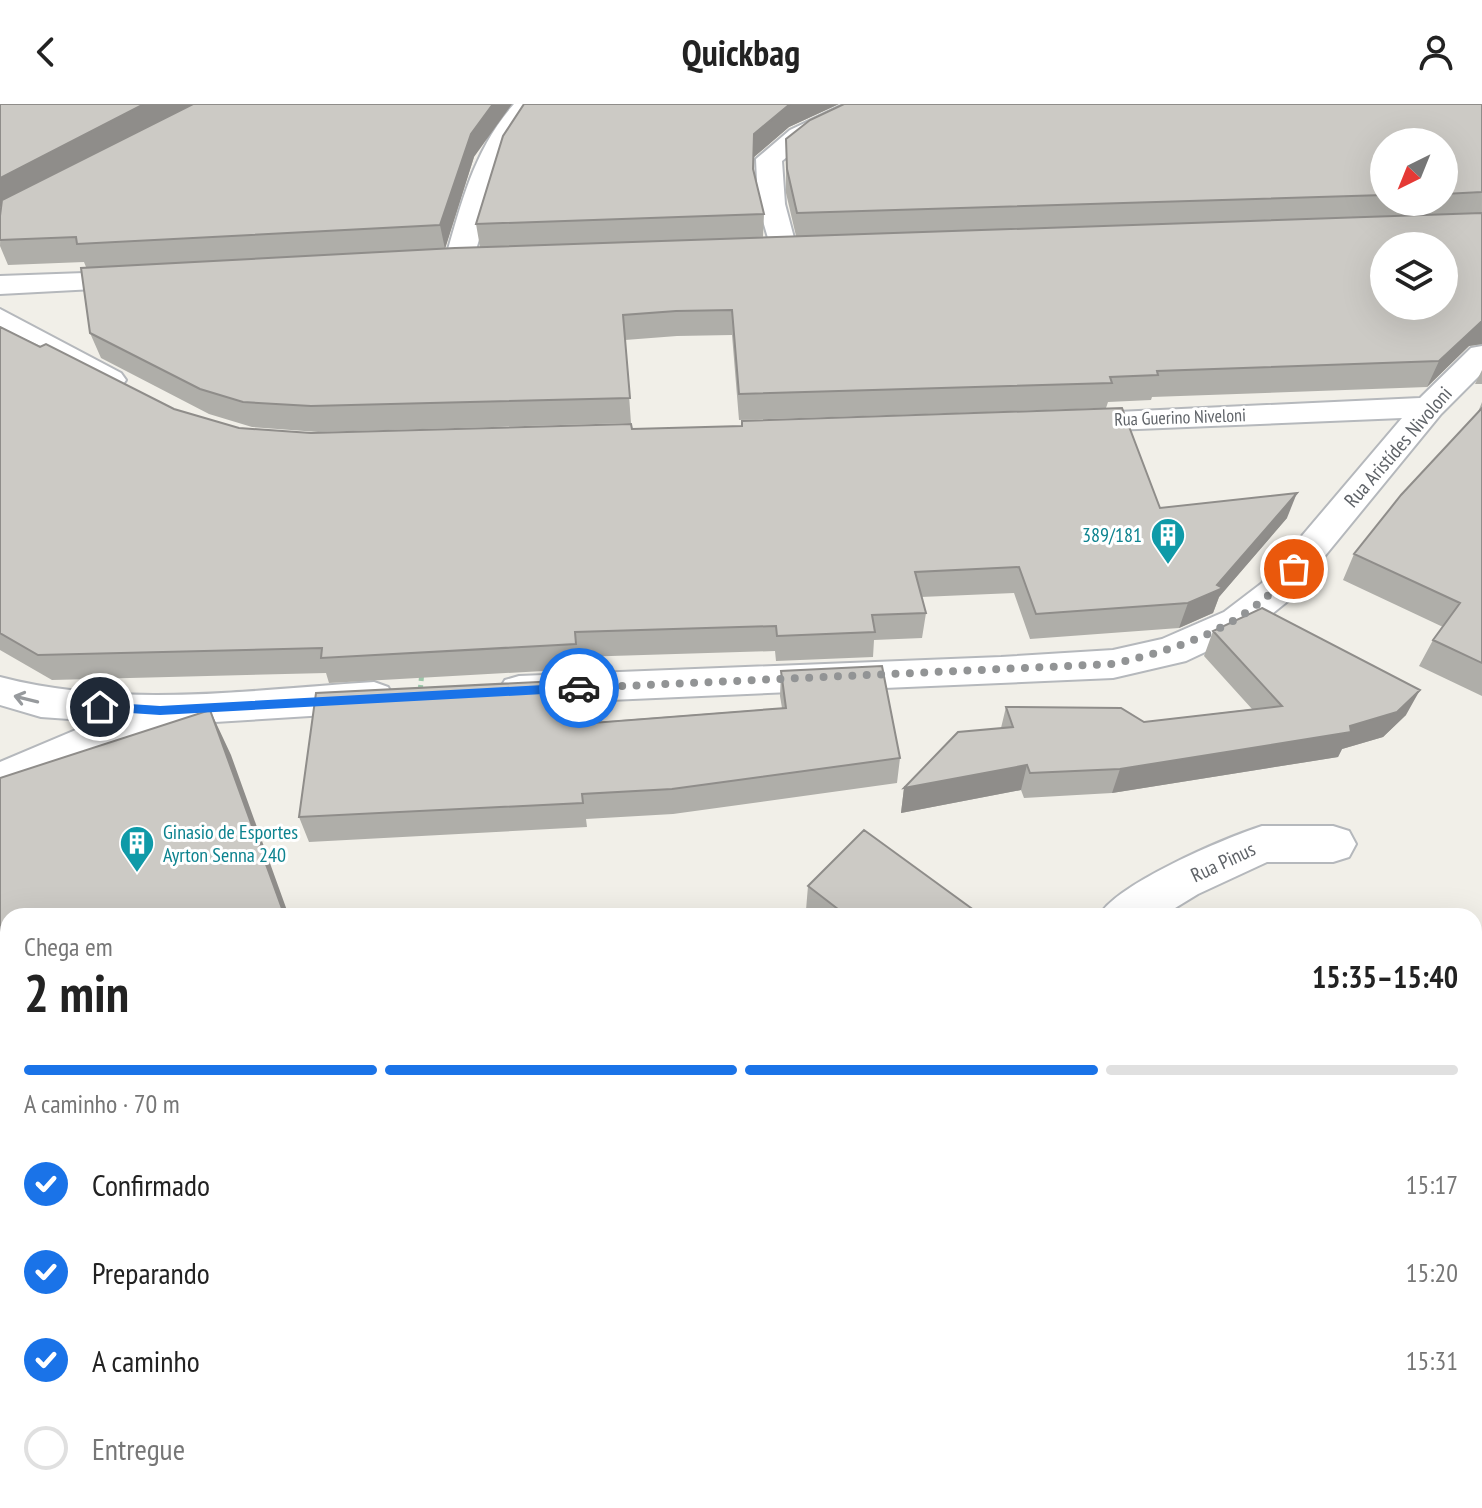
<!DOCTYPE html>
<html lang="pt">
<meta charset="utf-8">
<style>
body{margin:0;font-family:"PT Sans Narrow",sans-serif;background:#f2f2f2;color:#222;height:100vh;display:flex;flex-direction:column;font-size:30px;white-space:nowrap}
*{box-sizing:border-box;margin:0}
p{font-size:26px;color:#767676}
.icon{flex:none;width:44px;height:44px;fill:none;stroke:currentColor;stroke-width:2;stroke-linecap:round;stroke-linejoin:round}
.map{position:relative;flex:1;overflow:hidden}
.drawer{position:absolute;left:0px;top:804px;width:1482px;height:600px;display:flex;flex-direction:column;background:#fff;border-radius:24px 24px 0 0;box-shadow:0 8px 32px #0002}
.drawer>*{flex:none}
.needle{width:52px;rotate:223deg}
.controls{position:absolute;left:1370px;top:24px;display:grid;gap:16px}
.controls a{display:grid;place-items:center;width:88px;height:88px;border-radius:50%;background:#fff;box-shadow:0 8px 32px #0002;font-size:40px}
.pin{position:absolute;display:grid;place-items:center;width:68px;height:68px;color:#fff;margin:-34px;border:4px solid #fff;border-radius:50%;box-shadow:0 2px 8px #0007}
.courier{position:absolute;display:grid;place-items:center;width:80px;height:80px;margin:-40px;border:6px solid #1a73e8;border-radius:50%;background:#fff;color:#222;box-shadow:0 2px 10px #0007}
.overview em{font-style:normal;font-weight:800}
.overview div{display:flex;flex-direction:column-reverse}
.overview{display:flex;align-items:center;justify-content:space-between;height:136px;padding:0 24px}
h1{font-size:52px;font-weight:800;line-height:60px}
.bar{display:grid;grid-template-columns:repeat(4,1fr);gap:12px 8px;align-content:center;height:96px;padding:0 24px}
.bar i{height:10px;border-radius:6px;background:#e0e0e0}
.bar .selected{background:#1a73e8}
.bar p{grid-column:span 4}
ol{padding:0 24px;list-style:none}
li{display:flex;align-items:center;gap:24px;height:88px}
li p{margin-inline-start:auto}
li .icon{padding:8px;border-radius:50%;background:#1a73e8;color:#fff;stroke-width:4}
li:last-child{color:#767676}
li i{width:44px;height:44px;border:4px solid #e0e0e0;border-radius:50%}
header{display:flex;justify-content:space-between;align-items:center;height:104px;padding:0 24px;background:#fff;font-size:36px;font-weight:800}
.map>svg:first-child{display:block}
</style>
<header><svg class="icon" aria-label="back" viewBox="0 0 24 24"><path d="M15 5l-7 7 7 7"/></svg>Quickbag<svg class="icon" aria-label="person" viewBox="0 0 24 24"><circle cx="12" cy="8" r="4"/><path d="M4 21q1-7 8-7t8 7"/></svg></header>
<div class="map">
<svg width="1482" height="1404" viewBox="0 0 1482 1404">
<rect width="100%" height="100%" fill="#f1efe8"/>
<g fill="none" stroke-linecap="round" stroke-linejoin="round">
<g stroke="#b5b8bc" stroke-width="4">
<path id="minor" d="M514 0H539L503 54 473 156 469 162H449L445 156C461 100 474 45 514 0Z
M845 0H877L874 5 808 36 782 57 785 100 797 145 793 151H773L758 100 756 55 790 26Z
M141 167 151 170 156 176 151 182 0 190V172Z
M0 205 121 269 126 276 121 283 110 286 99 283 0 226Z
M1482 242V269L1441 310 1288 497 1252 526 1186 557 1113 574 519 600 505 596 499 586 505 576 519 572 1001 553 1113 546 1162 535 1224 508 1262 479 1402 314 1065 328 1053 325 1048 318 1053 311 1420 294 1471 244Z
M0 573C122 605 250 586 374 578L388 583 394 593 388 603 374 608 166 621 0 695V658L97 617 41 613 0 601Z
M1262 722H1333L1349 727 1356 740 1349 753 1333 758H1267L1198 790 1162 812H1099C1116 780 1225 734 1262 722Z
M8 1124V1183L0 1186V1127Z
M523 1396H591L588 1404H520Z"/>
</g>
<path stroke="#9cc7a9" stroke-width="5" stroke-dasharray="8 4" stroke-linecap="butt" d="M420 589 422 567"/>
<use href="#minor" fill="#fff" fill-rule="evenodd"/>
</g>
<path fill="#afaea9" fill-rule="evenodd" d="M0 0 474 53 445 144 480 143 476 120 524 0H839L789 23 754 53V67L764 110 763 133 796 132 786 89V35L1482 0V240L1469 242 1427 283 1152 293 1151 296 1108 298 1106 304 739 316 732 231 677 232 625 236 631 319 318 328 252 323 209 310 101 254 90 229 86 163 84 158 8 161 0 142 1 102 0 103ZM1384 38H1444V98H1384Z
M0 223 174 305 239 324 311 329 632 325 1160 404 1287 414 1219 493 1213 509 1179 524 1030 535 1014 489 921 493 926 509 922 534 874 536 873 553 776 557 775 547 579 553V565L329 579 326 569 52 576 0 546Z
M1482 266V280H1475Z
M1482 298V592L1419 562 1433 536 1443 523 1343 476 1354 450 1478 308Z
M1213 527 1406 611 1383 633 1342 645 1338 653 1112 689 1024 694 1021 686 901 709 904 684 1001 624 1006 603 1144 618 1252 605 1204 552Z
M781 567 900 654 897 679 673 710 586 715 587 723 309 738 299 713 578 576 582 619 782 604 780 592Z
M808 782 982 812H814L806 806Z
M1474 872 1482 877V996L1474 991Z
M670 1396H1017L1025 1404H677Z"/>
<path fill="#8f8d8a" d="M144 0H195L0 103V74Z
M493 0H512L474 53 445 145 440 121 471 30Z
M790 0H839L789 23 754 53V30Z
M1481 217H1482V240L1469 242 1427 283 1439 257Z
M1297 389 1287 414 1219 493 1213 509 1179 524 1188 499Z
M578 576 581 601 583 644 580 620Z
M1420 586 1406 611 1383 633 1342 645 1338 653 1112 689 1120 665 1350 622Z
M210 606 231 651 289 812H278Z
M1027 661 1021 686 901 709 904 684Z
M8 898V950L0 952V900Z
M0 1022 8 1032V1102L0 1107Z
M18 1396H77L67 1404H8Z"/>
<path fill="#cccac5" stroke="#8f8d8a" stroke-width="2" fill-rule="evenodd" d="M0 0H144L0 74Z
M193 0H493L471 30 440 121 77 140 76 133 0 136V112L2 96Z
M524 0H790L754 30 753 65 764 110 476 120 503 32Z
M844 0H1482V88L1444 90V38H1384V91L797 109 787 65 786 35 810 16Z
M1482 109V217L1439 257 1157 267 1158 271 1110 273 1112 279 739 290 732 206 676 207 623 211 630 294 311 302 243 298 200 285 90 229 81 164 455 144ZM1384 142H1444V202H1384Z
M0 223 40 243 46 240 174 305 239 324 311 329 631 320 632 325 742 322V317L1122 304 1160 404 1297 389 1217 481 1223 484 1188 499 1036 510 1019 463 915 468 926 509 872 511 875 528 777 532 776 522 575 528 576 540 321 554 322 544 38 551 0 529Z
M1482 304V559L1433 536 1460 499 1354 450 1401 391Z
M1262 504 1420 586 1397 608 1350 622 1351 628 1120 665 1030 669 1027 661 904 684 958 628 1013 623 1006 603 1121 604 1144 618 1282 602 1213 527Z
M882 562 900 654 672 685 582 690 583 699 299 713 316 589 578 576 580 620 786 604 781 567Z
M210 606 284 810 278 812H8V898L0 900V674Z
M864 726 982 812H847L808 782Z
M1474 872 1482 877V962L1474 957Z
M0 1030 8 1040 0 1045Z
M2 1155 8 1164V1396H18L8 1404H0V1157Z
M684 1396H1017L1025 1404H691Z
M1049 1396H1142L1136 1404H1044Z"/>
<defs><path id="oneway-shaft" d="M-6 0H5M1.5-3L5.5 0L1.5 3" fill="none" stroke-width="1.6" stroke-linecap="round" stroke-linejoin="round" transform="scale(2)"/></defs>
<use stroke="#979a9d" href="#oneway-shaft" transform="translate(26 595) rotate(-166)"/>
<path fill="#1a73e8" d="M579 579 585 584 579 588 160 611 100 607 94 603 100 598 160 602Z"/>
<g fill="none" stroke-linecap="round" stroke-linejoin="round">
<path stroke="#929495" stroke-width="8" stroke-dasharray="0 14.4" d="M579 584 1113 560C1183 544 1247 522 1294 465"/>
</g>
<defs>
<g id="building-pin" transform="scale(1.8)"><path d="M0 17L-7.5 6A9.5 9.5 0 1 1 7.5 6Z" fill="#0f9aa8" stroke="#fff"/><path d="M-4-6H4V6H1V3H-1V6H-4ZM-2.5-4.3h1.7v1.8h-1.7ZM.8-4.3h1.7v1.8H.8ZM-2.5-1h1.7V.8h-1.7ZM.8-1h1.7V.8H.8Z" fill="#fff"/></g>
</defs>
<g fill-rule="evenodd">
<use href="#building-pin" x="1168" y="431"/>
<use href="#building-pin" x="137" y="739"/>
</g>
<g text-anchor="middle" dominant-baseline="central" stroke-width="6" stroke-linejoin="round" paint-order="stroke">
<g font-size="18" fill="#5f6368" stroke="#fff">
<text transform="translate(1180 313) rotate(-2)">Rua Guerino Niveloni</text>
</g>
<g font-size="20" fill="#5f6368" stroke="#fff">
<text transform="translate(1398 343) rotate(-49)">Rua Aristídes Nivoloni</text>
<text transform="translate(1223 758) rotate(-25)">Rua Pinus</text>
</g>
<g font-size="20" fill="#0d838f" stroke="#fff" text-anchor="end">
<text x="1142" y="431">389/181</text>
<text x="163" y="728" text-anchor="start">Ginasio de Esportes<tspan x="163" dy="23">Ayrton Senna 240</tspan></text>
</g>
</g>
</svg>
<div class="controls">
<a><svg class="needle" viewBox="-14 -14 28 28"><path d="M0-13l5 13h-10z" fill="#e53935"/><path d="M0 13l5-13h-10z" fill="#767676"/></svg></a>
<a><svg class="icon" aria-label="layers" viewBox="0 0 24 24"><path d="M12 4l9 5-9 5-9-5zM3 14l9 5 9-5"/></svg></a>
</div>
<div class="pin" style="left:1294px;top:465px;background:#ea580c"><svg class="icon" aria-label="bag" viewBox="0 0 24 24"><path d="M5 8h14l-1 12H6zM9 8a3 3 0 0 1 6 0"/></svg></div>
<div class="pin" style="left:100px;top:603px;background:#1f2937"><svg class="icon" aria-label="home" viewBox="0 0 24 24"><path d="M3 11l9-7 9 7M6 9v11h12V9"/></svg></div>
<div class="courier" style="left:579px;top:584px"><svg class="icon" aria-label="car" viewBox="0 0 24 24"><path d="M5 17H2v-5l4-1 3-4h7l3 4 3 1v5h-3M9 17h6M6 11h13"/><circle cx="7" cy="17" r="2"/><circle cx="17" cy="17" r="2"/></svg></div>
<section class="drawer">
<div class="overview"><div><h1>2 min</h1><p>Chega em</p></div><em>15:35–15:40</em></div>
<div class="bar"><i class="selected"></i><i class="selected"></i><i class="selected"></i><i></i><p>A caminho · 70 m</p></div>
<ol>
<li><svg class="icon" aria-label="check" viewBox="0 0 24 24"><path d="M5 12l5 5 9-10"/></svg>Confirmado<p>15:17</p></li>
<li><svg class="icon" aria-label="check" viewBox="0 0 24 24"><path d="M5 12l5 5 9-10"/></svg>Preparando<p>15:20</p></li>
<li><svg class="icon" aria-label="check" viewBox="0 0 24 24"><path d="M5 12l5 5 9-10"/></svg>A caminho<p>15:31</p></li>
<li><i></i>Entregue</li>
</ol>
</section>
</div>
